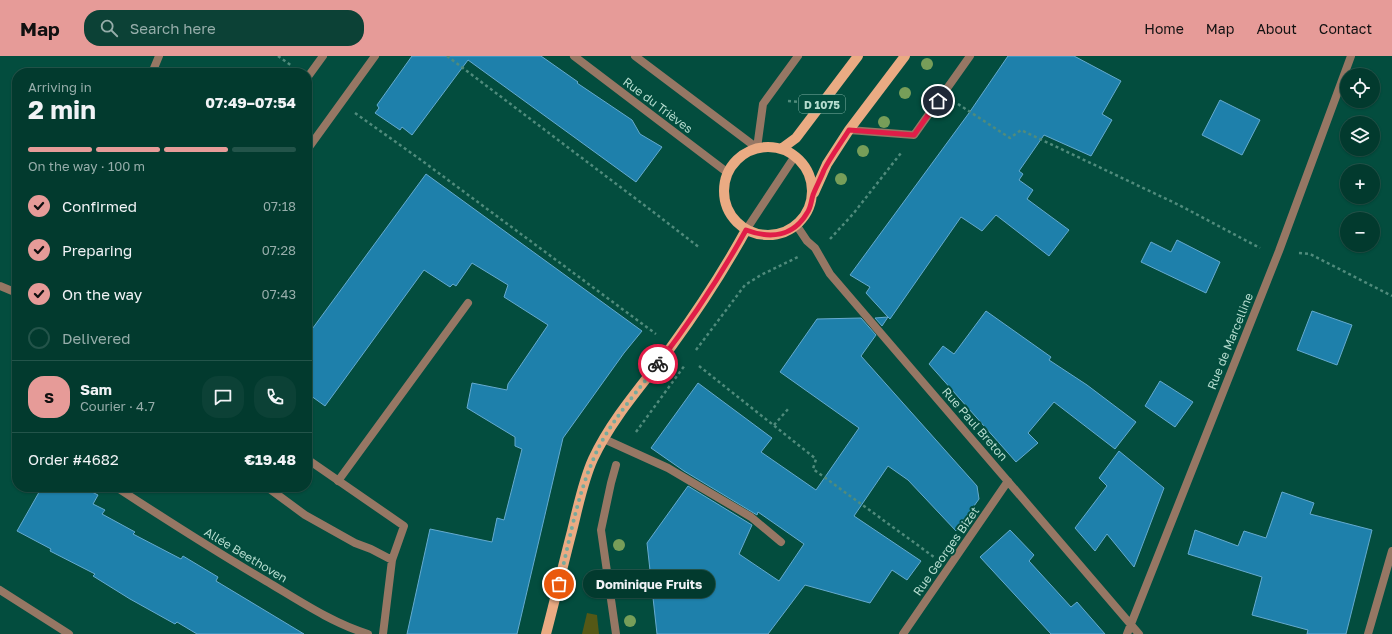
<!DOCTYPE html>
<meta charset="utf-8">
<style>
body{margin:0;font-family:"Golos Text",sans-serif;background:#0c4136;color:#f1f3f6;height:100vh;display:flex;flex-direction:column;font-size:15px;white-space:nowrap}
*{box-sizing:border-box;margin:0}
p{font-size:13px;color:#96adaa}
.icon{flex:none;width:22px;height:22px;fill:none;stroke:currentColor;stroke-width:2;stroke-linecap:round;stroke-linejoin:round}
.map{position:relative;flex:1;overflow:hidden}
.sheet{position:absolute;left:12px;top:12px;width:300px;height:424px;display:flex;flex-direction:column;background:#023a2e;border-radius:16px;box-shadow:0 1px 3px #0004,0 0 0 1px #23544a}
.sheet>*{flex:none}
.tools{position:absolute;left:1340px;top:12px;display:grid;gap:8px}
.tools a{display:grid;place-items:center;width:40px;height:40px;border-radius:50%;background:#023a2e;box-shadow:0 1px 3px #0004,0 0 0 1px #23544a;font-size:20px}
.pin{position:absolute;display:grid;place-items:center;width:34px;height:34px;color:#fff;margin:-17px;border:2px solid #fff;border-radius:50%;box-shadow:0 1px 4px #0007}
.courier{position:absolute;display:grid;place-items:center;width:40px;height:40px;margin:-20px;border:3px solid #e11d48;border-radius:50%;background:#fff;color:#222;box-shadow:0 1px 5px #0007}
.bubble{position:absolute;height:28px;border-radius:14px;background:#023a2e;box-shadow:0 1px 3px #0004,0 0 0 1px #23544a;font-size:13px;font-weight:700;line-height:28px;text-align:center}
.summary em{font-style:normal;font-weight:700}
.summary div{display:flex;flex-direction:column-reverse}
.summary{display:flex;align-items:center;justify-content:space-between;height:68px;padding:0 16px}
h1{font-size:26px;font-weight:700;line-height:30px}
.bar{display:grid;grid-template-columns:repeat(4,1fr);gap:6px 4px;align-content:center;height:48px;padding:0 16px}
.bar i{height:5px;border-radius:3px;background:#23544a}
.bar .on{background:#e69b98}
.bar p{grid-column:span 4}
.line{display:flex;align-items:center;gap:10px;padding:0 16px;border-top:1px solid #23544a}
.line div{flex:1}
.round{display:grid;place-items:center;flex:none;width:42px;height:42px;border-radius:16px;background:#0c4136}
ol{padding:0 16px;list-style:none}
li{display:flex;align-items:center;gap:12px;height:44px}
li p{margin-inline-start:auto}
li .icon{padding:4px;border-radius:50%;background:#e69b98;color:#111;stroke-width:4}
li:last-child{color:#96adaa}
li i{width:22px;height:22px;border:2px solid #23544a;border-radius:50%}
header{display:flex;align-items:center;gap:24px;box-sizing:border-box;height:56px;padding:0 20px;background:#e69b98;color:#111}
header strong{font-size:19px}
nav{display:flex;gap:22px;margin-inline-start:auto;font-size:14px}
.search{width:280px;height:36px;background:#0c4136;display:flex;align-items:center;gap:10px;box-sizing:border-box;padding:0 14px;border-radius:16px;color:#96adaa;font-size:15px}
.map>svg:first-child{display:block}
</style>
<header>
<strong>Map</strong>
<div class="search"><svg class="icon" aria-label="search" viewBox="0 0 24 24"><circle cx="10" cy="10" r="6"/><path d="M15 15l6 6"/></svg>Search here</div>
<nav><a>Home</a><a>Map</a><a>About</a><a>Contact</a></nav>
</header>
<div class="map">
<svg width="1392" height="578" viewBox="0 0 1392 578">
<rect width="100%" height="100%" fill="#034d3e"/>
<path fill="#545816" d="M587 557 597 559 599 578H582Z"/>
<path fill="#1e80ab" stroke="#65aacf" d="M412 0H541L578 26 577 27 632 64 640 78 662 91 636 126 468 4 412 79 402 71 400 74 375 57 379 52 377 49Z
M1008 0H1074L1121 25 1102 58 1112 64 1091 100 1044 79 1019 115 1023 118 1019 124 1033 134 1027 143 1069 174 1049 200 996 159 982 175 961 161 890 263 888 261 882 270 875 262 888 261 866 237 870 231 850 219 969 57Z
M1220 44 1260 64 1242 99 1202 79Z
M426 118 642 275 624 297 563 382 517 578H407L430 473 492 486 497 462 504 464 522 393 515 390V381L467 352 472 327 507 334 508 328 548 269 504 241 508 229 472 207 456 230 453 228 450 231 424 214 325 350 307 337V280Z
M1177 184 1220 206 1206 237 1141 206 1151 186 1171 196Z
M986 255 1051 301 1049 304 1087 329 1136 366 1115 393 1054 346 1028 377 1038 387 1016 406 929 308 943 290 954 298Z
M1312 255 1352 269 1337 309 1297 294Z
M861 262 876 279 861 300 977 430 979 443 956 475 908 424 888 410 854 460 921 505 907 524 892 514 870 547 805 529 768 578H657L647 487 688 430 752 469 739 498 779 525 804 488 758 456 757 459 684 415 651 392 698 327 772 382 761 396 816 434 859 372 780 316 817 263Z
M1160 325 1193 346 1175 371 1145 350Z
M1119 395 1164 432 1134 511 1107 478 1095 495 1075 472 1107 430 1099 422Z
M42 431H82L98 439 93 448 105 454 102 458 135 476 133 478 181 503 183 500 218 521 216 525 304 578H197L177 566 175 568 130 543 93 520 95 518 50 495 51 493 17 475Z
M1282 436 1314 447 1310 458 1372 474 1346 578H1307L1308 574 1252 559 1262 521 1188 498 1195 474 1238 490 1244 475 1266 482Z
M1010 474 1034 499 1029 505 1071 551 1077 546 1105 578H1051L980 501Z"/>
<g fill="none" stroke-linecap="round" stroke-linejoin="round">
<path stroke="#508b7c" stroke-width="2.5" stroke-dasharray="3 3" stroke-linecap="butt" d="M278 0 292 10
M447 0 656 158 700 192
M788 45 799 46
M958 48 1010 82 1021 74 1179 149 1260 192
M355 57 421 104 656 278
M830 183 853 158 901 97
M1299 197 1310 198 1392 240
M696 294 745 229 761 219 798 201
M699 310 816 403 813 413 934 501
M774 369 789 352
M636 376 685 309"/>
<path stroke="#967764" stroke-width="8" d="M746 174 795 100
M604 383 668 412 751 461 781 486
M338 425 468 247"/>
<path stroke="#967764" stroke-width="8" d="M574 0 728 117
M635 0 757 92 763 48 798 0
M152 17 159 0
M307 22 323 0
M849 74 914 79 970 0
M307 94 375 0
M797 170 807 185 815 192 830 218 1139 578
M0 230 17 237
M307 403 404 470 392 504 383 578
M116 431C165 463 215 495 266 525 298 544 332 567 368 578
M267 431 305 459 355 487 371 493 392 504
M0 534 69 578
M616 578 601 474 611 427 616 409
M903 578 1008 425
M1127 578 1279 195 1351 0
M1368 578 1392 495"/>
<path stroke="#eaab83" stroke-width="10" d="M724 135a44 44 0 1 1 88 0a44 44 0 1 1-88 0Z
M781 93 796 82 858 0
M814 137 827 108 849 74 905 0
M546 578C555 544 563 509 572 475 578 451 583 425 593 403 612 362 644 327 671 291 698 254 724 214 746 174"/>
</g>
<g fill="#779e59">
<circle cx="927" cy="8" r="6"/>
<circle cx="905" cy="37" r="6"/>
<circle cx="884" cy="66" r="6"/>
<circle cx="863" cy="95" r="6"/>
<circle cx="841" cy="123" r="6"/>
<circle cx="619" cy="489" r="6"/>
<circle cx="627" cy="529" r="6"/>
<circle cx="630" cy="565" r="6"/>
</g>
<g fill="none" stroke-linecap="round" stroke-linejoin="round">
<path stroke="#77aa9c" stroke-width="4" stroke-dasharray="0 7.2" d="M559 528C569 487 576 444 593 404 607 369 635 339 658 308"/>
<path stroke="#e11d48" stroke-width="5" d="M658 308C690 266 720 221 746 174 770 183 793 181 807 157 811 152 811 145 813 139 816 131 821 122 824 114 831 100 841 87 849 74L914 79 938 45"/>
</g>
<g text-anchor="middle" dominant-baseline="central" stroke-width="4" stroke-linejoin="round" paint-order="stroke">
<rect fill="#034d3e" stroke="#80b1a4" stroke-width="1" x="799" y="39" width="46" height="18" rx="3"/>
<g font-size="11" font-weight="bold" fill="#b5dccf">
<text x="822" y="48">D 1075</text>
</g>
<g font-size="12" fill="#b5dccf" stroke="#034d3e">
<text transform="translate(658 49) rotate(37)">Rue du Trièves</text>
<text transform="translate(1230 285) rotate(-68)">Rue de Marcelline</text>
<text transform="translate(975 368) rotate(49)">Rue Paul Breton</text>
<text transform="translate(946 495) rotate(-55)">Rue Georges Bizet</text>
<text transform="translate(246 499) rotate(31)">Allée Beethoven</text>
</g>
</g>
</svg>
<div class="tools">
<a><svg class="icon" aria-label="locate" viewBox="0 0 24 24"><circle cx="12" cy="12" r="6"/><path d="M12 2v4M12 18v4M2 12h4M18 12h4"/></svg></a>
<a><svg class="icon" aria-label="layers" viewBox="0 0 24 24"><path d="M12 4l9 5-9 5-9-5zM3 14l9 5 9-5"/></svg></a>
<a>+</a>
<a>−</a>
</div>
<div class="pin" style="left:559px;top:528px;background:#ea580c"><svg class="icon" aria-label="bag" viewBox="0 0 24 24"><path d="M5 8h14l-1 12H6zM9 8a3 3 0 0 1 6 0"/></svg></div>
<div class="pin" style="left:938px;top:45px;background:#1f2937"><svg class="icon" aria-label="home" viewBox="0 0 24 24"><path d="M3 11l9-7 9 7M6 9v11h12V9"/></svg></div>
<div class="courier" style="left:658px;top:308px"><svg class="icon" aria-label="bike" viewBox="0 0 24 24"><circle cx="6" cy="16" r="4"/><circle cx="18" cy="16" r="4"/><path d="M6 16l4-8h5l3 8M10 8l3 8H6M13 5h3"/></svg></div>
<div class="bubble" style="left:583px;top:514px;width:132px">Dominique Fruits</div>
<section class="sheet">
<div class="summary"><div><h1>2 min</h1><p>Arriving in</p></div><em>07:49–07:54</em></div>
<div class="bar"><i class="on"></i><i class="on"></i><i class="on"></i><i></i><p>On the way · 100 m</p></div>
<ol>
<li><svg class="icon" aria-label="check" viewBox="0 0 24 24"><path d="M5 12l5 5 9-10"/></svg>Confirmed<p>07:18</p></li>
<li><svg class="icon" aria-label="check" viewBox="0 0 24 24"><path d="M5 12l5 5 9-10"/></svg>Preparing<p>07:28</p></li>
<li><svg class="icon" aria-label="check" viewBox="0 0 24 24"><path d="M5 12l5 5 9-10"/></svg>On the way<p>07:43</p></li>
<li><i></i>Delivered</li>
</ol>
<div class="line" style="height:72px"><b class="round" style="background:#e69b98;color:#111">S</b><div><b>Sam</b><p>Courier · 4.7</p></div><a class="round"><svg class="icon" aria-label="chat" viewBox="0 0 24 24"><path d="M4 5h16v11H9l-5 4z"/></svg></a><a class="round"><svg class="icon" aria-label="phone" viewBox="0 0 24 24"><path d="M5 4h4l2 5-3 2q2 4 5 5l2-3 5 2v4C11 20 4 13 5 4z"/></svg></a></div>
<div class="line" style="height:52px"><div>Order #4682</div><b>€19.48</b></div>
</section>
</div>
